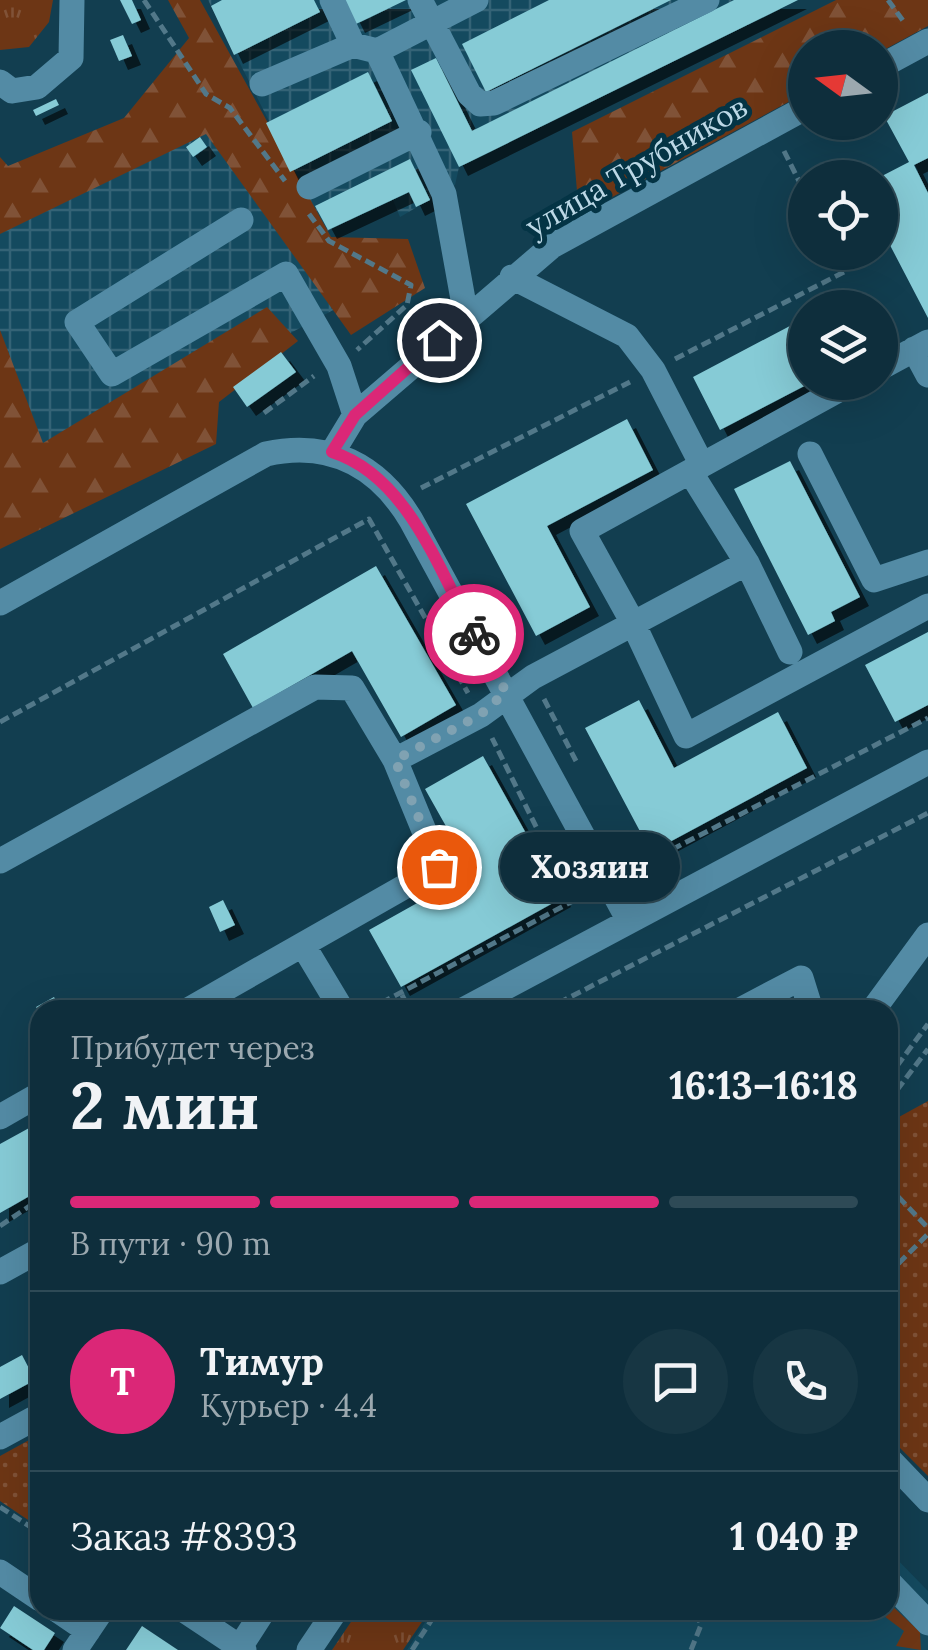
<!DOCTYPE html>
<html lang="ru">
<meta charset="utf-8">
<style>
body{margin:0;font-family:Lora,serif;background:#173643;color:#f1f3f6;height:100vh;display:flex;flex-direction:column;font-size:38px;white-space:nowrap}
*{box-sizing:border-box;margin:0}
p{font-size:32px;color:#9ba8af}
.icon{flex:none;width:55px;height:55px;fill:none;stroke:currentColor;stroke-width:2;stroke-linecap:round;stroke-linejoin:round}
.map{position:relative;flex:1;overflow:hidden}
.side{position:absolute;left:30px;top:1000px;width:868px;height:620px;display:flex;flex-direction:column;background:#0e2e3c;border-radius:30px;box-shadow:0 10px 40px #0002,0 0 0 2px #2e4a56}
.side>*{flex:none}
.needle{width:65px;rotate:285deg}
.tools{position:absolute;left:788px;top:30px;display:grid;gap:20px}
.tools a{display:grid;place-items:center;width:110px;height:110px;border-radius:50%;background:#0e2e3c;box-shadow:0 10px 40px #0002,0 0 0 2px #2e4a56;font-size:50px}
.pin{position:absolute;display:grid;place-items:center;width:85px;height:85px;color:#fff;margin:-42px;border:5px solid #fff;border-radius:50%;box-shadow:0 2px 10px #0007}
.courier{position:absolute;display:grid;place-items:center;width:100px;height:100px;margin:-50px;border:8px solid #db2777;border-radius:50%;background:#fff;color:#222;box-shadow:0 2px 12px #0007}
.bubble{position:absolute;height:70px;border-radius:35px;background:#0e2e3c;box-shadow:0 10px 40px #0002,0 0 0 2px #2e4a56;font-size:32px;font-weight:800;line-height:70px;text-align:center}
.overview em{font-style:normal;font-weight:800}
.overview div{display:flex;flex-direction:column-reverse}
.overview{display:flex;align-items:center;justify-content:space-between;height:170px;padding:0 40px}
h1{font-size:65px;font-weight:800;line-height:75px}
.bar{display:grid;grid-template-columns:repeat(4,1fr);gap:15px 10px;align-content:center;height:120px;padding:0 40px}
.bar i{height:12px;border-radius:8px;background:#2e4a56}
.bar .active{background:#db2777}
.bar p{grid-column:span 4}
.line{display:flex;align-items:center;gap:25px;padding:0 40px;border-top:2px solid #2e4a56}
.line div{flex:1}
.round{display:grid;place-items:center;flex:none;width:105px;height:105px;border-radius:52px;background:#173643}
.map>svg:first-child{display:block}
</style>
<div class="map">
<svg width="928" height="1650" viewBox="0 0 928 1650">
<defs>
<pattern id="industrial-grid" width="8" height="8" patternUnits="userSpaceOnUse" patternTransform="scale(2.5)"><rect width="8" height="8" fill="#144a5f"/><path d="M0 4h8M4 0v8" fill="none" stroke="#346376"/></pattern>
<pattern id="grass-tufts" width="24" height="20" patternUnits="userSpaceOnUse" patternTransform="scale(2.5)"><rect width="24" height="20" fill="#6d3615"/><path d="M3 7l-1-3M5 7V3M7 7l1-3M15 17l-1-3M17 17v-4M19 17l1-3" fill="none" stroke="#805237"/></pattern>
<pattern id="forest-firs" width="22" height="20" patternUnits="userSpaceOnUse" patternTransform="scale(2.5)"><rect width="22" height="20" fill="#6d3615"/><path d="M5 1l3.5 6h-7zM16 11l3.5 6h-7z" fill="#805237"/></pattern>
<pattern id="park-dots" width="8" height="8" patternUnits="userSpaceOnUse" patternTransform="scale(2.5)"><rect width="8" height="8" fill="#6d3615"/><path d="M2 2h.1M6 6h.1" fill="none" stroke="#805237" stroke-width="1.8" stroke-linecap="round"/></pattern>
<filter id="shadow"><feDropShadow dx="9" dy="9" stdDeviation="0" flood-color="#0009"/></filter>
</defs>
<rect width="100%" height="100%" fill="#123e50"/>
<path fill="#144a5f" d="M888 1550 928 1591V1650H407L433 1610H888Z"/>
<path fill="url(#industrial-grid)" d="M208 0H798L459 167 455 185 400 217 393 200 325 232Z
M226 108 350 301 46 465 0 352V214Z"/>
<path fill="url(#grass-tufts)" d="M0 0H53L49 22 29 47 0 50Z
M888 1602 920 1632 921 1650 896 1646 904 1631 876 1610H888Z
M359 1610H430L403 1650H332Z"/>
<path fill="url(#forest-firs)" d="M168 0H200L331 237 408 239 425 288 351 335 206 134 0 234V157L8 166 124 118 189 38Z
M836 0H928V26L880 52V48H805V93L579 215 572 132Z
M267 307 298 341 219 402 216 444 0 549V330L43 443Z"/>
<path fill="url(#park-dots)" d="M928 1101V1476L888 1436V1123Z
M40 1434V1528L0 1501V1456Z"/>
<path fill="#86cbd6" filter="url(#shadow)" d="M120 0H132L141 20 132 24Z
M222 0H314L320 12 234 55 211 6Z
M344 0H406L356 24Z
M549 0H671L486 92 462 44Z
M734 0H798L459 167 411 70 436 58 472 131Z
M123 35 132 56 119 61 110 40Z
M368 72 392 121 290 172 266 123Z
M928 93V158L914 165 928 193V318L880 226V177L909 162 884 116Z
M56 99 59 105 36 116 33 110Z
M200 137 207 147 193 157 186 147Z
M410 159 430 200 416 207 409 192 328 230 315 206Z
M805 318V382H812L720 430 693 377Z
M281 352 296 372 247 407 233 387Z
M627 419 653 470 547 526 590 607 536 636 466 504Z
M790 461 860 597 831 612 835 621 808 635 734 489Z
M376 566 456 705 401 737 352 651 253 708 223 654Z
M928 632V705L895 722 865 665Z
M639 700 674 768 778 712 807 768 651 852 585 728Z
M483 756 562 898 401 987 369 930 460 879 462 884 480 874 470 857 465 860 425 789Z
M223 900 235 925 220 932 209 907Z
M54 997 61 1010H38L36 1007Z
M40 1122V1190L0 1213V1144Z
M22 1355 35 1380 0 1399V1367Z
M14 1606 55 1633 44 1650H33L0 1628Z
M142 1626 178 1650H126Z"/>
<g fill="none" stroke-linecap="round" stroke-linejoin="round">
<path stroke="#527889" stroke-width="5" stroke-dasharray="10 5" stroke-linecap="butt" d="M144 0 206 94 230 108 285 181
M888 0 904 22
M784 151 805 193
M309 214 329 241 411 285 407 305 357 350
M675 359 844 272 834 252
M264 413 314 376
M421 488 630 382
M544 699 576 761
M0 722 369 519 468 693
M632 870 928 718
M402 995 410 1010
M368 1010 573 901 492 738
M545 1010 928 813
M888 1078 928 1024
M888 1102 928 1049
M888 1186 928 1228
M0 1226 40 1199
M888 1274 928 1234
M0 1507 40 1533
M412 1650 438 1610
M691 1650 701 1625 695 1610"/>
<path stroke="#538ba5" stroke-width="25" d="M332 0 353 45
M420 0 469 94 480 104 494 103 707 0
M377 51 444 194 466 316
M880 67 928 41
M0 82 12 91 37 87 71 58 72 0
M262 84 353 45 377 51 476 0
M309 187 419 132
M241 220 77 322 112 374 286 274 339 366 355 415
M512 277 627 336 653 370 702 465
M914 349 928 375
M880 368 928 342
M853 382 582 531 633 623 686 736 928 606
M332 453 355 415 552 246 805 108
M810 454 874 580 928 562
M691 473 747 563 790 652
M0 603 266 454C329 440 378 465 411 520L628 919
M395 760 481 715 533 677 747 563
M0 861 315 687 352 688 395 760 439 867 188 1010
M303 945 342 1010
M463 1010 928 762
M740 1010 801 978 811 1010
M873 1010 928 935
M0 1117 40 1094
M0 1272 40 1250
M0 1437 33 1419
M888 1458 928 1500
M0 1572 40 1599
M888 1581 928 1623
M57 1610 88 1631
M184 1610 244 1650
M240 1647 264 1610
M75 1650 102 1610
M309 1650 336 1610"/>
</g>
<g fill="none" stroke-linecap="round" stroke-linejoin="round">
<path stroke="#80a2b2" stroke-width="10" stroke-dasharray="0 18" d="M439 867 395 760 480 715 506 692 474 634"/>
<path stroke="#db2777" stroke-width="12" d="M439 340 355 415 332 452C408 476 439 571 474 634"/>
</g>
<g text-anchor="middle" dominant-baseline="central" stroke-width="10" stroke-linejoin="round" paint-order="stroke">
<g font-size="30" fill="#bcd8e6" stroke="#043445">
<text transform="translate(636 166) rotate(-30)">улица Трубников</text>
</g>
</g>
</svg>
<div class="tools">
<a><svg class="needle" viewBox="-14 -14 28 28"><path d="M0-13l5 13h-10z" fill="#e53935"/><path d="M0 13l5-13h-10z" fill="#9ba8af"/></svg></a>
<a><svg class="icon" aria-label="locate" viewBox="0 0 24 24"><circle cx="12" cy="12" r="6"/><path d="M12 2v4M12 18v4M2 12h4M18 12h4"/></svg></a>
<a><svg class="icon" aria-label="layers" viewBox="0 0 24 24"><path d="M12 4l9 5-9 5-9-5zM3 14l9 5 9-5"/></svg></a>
</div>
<div class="pin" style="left:439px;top:867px;background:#ea580c"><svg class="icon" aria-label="bag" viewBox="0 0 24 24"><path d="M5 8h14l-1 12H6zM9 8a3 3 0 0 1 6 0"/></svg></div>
<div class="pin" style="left:439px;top:340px;background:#1f2937"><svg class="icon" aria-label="home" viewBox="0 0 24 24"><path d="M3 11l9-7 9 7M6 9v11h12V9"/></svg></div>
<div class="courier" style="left:474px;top:634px"><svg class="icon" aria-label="bike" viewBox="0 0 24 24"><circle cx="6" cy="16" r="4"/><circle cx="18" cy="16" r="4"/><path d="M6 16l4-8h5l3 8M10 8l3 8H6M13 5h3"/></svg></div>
<div class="bubble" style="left:500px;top:832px;width:180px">Хозяин</div>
<section class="side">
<div class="overview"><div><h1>2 мин</h1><p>Прибудет через</p></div><em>16:13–16:18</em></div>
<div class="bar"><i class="active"></i><i class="active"></i><i class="active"></i><i></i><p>В пути · 90 m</p></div>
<div class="line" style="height:180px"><b class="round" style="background:#db2777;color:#fff">Т</b><div><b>Тимур</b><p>Курьер · 4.4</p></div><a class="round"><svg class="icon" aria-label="chat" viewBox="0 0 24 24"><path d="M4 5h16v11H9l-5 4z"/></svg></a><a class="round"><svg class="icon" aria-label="phone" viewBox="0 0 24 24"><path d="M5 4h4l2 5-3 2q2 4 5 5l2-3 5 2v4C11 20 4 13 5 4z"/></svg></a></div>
<div class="line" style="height:130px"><div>Заказ #8393</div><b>1 040 ₽</b></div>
</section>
</div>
